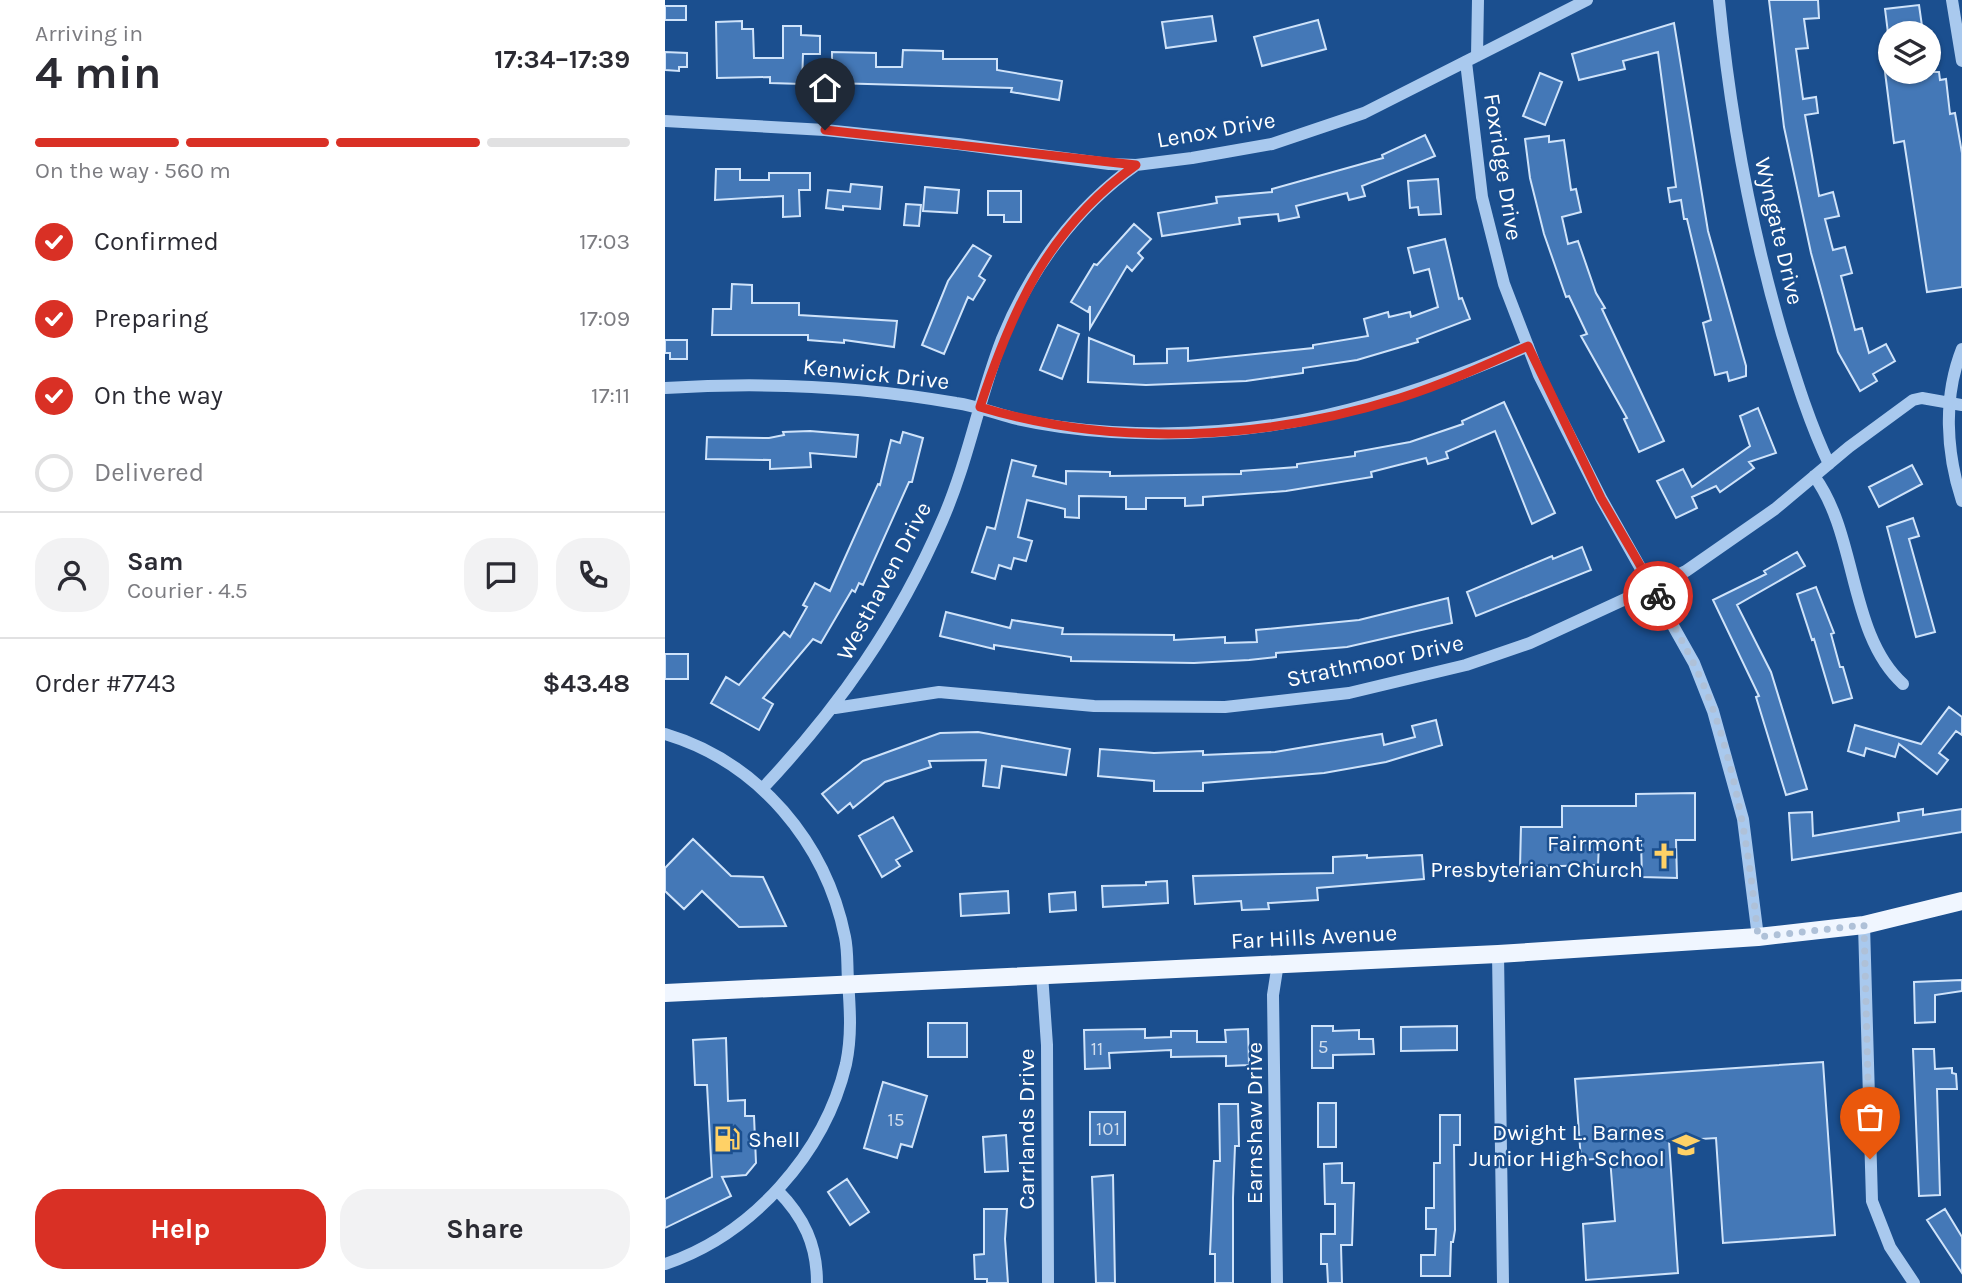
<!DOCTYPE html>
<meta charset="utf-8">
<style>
body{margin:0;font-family:Karla,sans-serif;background:#f2f2f3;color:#2b2b33;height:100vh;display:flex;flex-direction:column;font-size:26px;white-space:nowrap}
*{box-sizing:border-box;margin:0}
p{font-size:23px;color:#7c7c81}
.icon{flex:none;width:38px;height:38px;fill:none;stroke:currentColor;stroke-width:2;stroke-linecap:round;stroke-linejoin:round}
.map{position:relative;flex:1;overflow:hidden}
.panel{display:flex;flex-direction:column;background:#fff;width:665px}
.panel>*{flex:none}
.buttons{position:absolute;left:1213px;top:21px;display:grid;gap:14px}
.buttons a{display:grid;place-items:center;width:63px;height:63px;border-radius:50%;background:#fff;box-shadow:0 2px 5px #0004;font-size:35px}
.pin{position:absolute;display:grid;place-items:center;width:60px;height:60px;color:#fff;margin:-72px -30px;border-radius:50% 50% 50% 0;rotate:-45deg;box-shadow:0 0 7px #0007}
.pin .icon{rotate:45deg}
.courier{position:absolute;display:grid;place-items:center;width:70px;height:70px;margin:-35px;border:5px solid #d93025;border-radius:50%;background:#fff;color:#222;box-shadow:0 2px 9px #0007}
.headline em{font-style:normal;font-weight:700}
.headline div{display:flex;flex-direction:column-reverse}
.headline{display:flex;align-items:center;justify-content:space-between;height:119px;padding:0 35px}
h1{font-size:46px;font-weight:700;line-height:52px}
.bar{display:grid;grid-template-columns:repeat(4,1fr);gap:10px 7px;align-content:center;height:84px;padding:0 35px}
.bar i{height:9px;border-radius:5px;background:#e1e1e2}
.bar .current{background:#d93025}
.bar p{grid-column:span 4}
.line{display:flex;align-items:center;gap:18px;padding:0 35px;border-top:2px solid #e1e1e2}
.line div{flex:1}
.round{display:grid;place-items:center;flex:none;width:74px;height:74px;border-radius:28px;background:#f2f2f3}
ol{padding:0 35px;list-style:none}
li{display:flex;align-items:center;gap:21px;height:77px}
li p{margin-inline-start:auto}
li .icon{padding:7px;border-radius:50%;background:#d93025;color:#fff;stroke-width:4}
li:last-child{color:#7c7c81}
li i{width:38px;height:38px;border:4px solid #e1e1e2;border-radius:50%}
.cta{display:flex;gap:14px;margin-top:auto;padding:14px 35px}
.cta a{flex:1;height:80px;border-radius:28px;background:#d93025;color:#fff;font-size:28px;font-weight:700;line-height:80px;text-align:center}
.cta a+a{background:#f2f2f3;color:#2b2b33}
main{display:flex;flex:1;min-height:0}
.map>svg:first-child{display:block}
</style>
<main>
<section class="panel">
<div class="headline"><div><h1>4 min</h1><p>Arriving in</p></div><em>17:34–17:39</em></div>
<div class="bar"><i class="current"></i><i class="current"></i><i class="current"></i><i></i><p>On the way · 560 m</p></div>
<ol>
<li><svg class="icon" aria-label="check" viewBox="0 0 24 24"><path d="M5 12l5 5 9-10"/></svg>Confirmed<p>17:03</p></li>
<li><svg class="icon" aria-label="check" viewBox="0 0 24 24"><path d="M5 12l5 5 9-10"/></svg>Preparing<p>17:09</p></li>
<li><svg class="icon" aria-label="check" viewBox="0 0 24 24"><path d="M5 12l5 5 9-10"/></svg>On the way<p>17:11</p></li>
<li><i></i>Delivered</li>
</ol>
<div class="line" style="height:126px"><a class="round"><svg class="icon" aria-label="person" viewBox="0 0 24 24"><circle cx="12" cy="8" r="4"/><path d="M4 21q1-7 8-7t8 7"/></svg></a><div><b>Sam</b><p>Courier · 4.5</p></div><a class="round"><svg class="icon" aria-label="chat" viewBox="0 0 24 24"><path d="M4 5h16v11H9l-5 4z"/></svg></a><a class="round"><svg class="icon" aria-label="phone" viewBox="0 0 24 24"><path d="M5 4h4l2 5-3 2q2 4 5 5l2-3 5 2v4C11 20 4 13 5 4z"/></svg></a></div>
<div class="line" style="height:91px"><div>Order #7743</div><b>$43.48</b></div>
<div class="cta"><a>Help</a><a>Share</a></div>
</section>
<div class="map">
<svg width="1297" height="1283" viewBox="0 0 1297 1283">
<rect width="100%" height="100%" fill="#1b4f8f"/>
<path fill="#4478b7" stroke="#cfe3fa" stroke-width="2" d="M1104 0H1153L1154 18 1139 19 1143 48 1131 49 1138 99 1151 97 1153 113 1140 115 1154 196 1168 192 1174 216 1160 219 1168 250 1180 247 1187 273 1176 276 1190 330 1197 328 1204 353 1221 344 1230 361 1208 374 1212 381 1195 391 1173 352 1146 253 1119 127Z
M1254 5 1258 33H1223L1220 9Z
M0 6H21V20H0Z
M547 16 551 41 501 48 497 22Z
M653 20 661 49 597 66 589 37Z
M77 21V29H88L89 58H118V26H136V35L155 36V54H138L137 84 105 83V77L52 78 51 22Z
M1009 23 1043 231 1081 366V376L1064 381 1062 372 1050 375 1038 323 1046 320 1022 219H1019L1016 200 1005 202 1003 188 1011 187 993 52 958 61 960 69 914 80 907 54Z
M238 50 278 51V59H332V70L397 81 394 100 346 92 347 88 167 83V52L211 53V67H237Z
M0 52 22 53V67H14V71L0 70Z
M1220 72H1274L1275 80 1281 79 1285 114 1290 113 1297 153V287L1262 292 1239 141 1229 143Z
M875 73 897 82 880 125 858 116Z
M760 135 770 156 697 186 700 196 684 200 682 193 631 206 634 217 614 221 613 214 574 218 575 224 497 236 493 213 552 203 551 197 607 192V189L718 158 717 155Z
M884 136V142L899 140 906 190 911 189 916 212 897 217 903 244 913 241 931 293 940 308 937 309 999 441 974 452 959 419 962 418 916 336 922 334 904 296 901 297 879 234 865 178 860 139Z
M51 169H75V180H104V173H145V190H134L135 216 118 217V196L50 200Z
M773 179 776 214 754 215 753 207 745 208 743 181Z
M186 184 217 187 215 209 178 206V210L161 208 163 190 185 192Z
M260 187 294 190 292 213 258 211Z
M323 191H356V222H339V215H323Z
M241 204 256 205 254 226 239 225Z
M469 224 486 239 473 253 478 258 467 271 462 266 425 328V306L423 312 406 302 429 264 432 265Z
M780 239 794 299 797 298 805 319 752 339 753 342 692 360 638 368V373L581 381 481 385 423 382 424 338 469 356V364L502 363V349L523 348V361L648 348V345L703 336 699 319 723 312 724 317 745 312 746 317 773 307 764 269 749 273 743 248Z
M308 245 326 256 314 276 320 280 308 300 303 297 279 354 257 345 283 281Z
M67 284 87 285V303H134V315L232 321 229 347 179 340V343L143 340V335H47L48 309H66Z
M393 325 414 334 397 379 375 370Z
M0 340H22V359H5V353H0Z
M839 402 890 513 867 524 830 431 781 452 783 458 763 464 761 458 706 472 707 477 621 491 538 497V505L520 506V498H481V509H461V497L414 496V518L400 517V509L362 500 353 537 367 541 361 561 349 558 346 569 334 565 330 579 307 572 322 527 330 529 347 460 371 466 368 476 401 484V471L445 472V476L576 474V471L632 467V464L690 456V452L745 442 798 424 797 421Z
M1093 408 1111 453 1084 462 1089 468 1055 492 1051 486 1027 497 1032 508 1011 518 992 481 1018 469 1027 487 1085 446 1075 416Z
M145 431 193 435 191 457 145 453 146 467 105 469V460L41 459 42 437 104 438 119 435 118 432Z
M238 432 258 438 247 482H244L198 585 194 583 190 592 187 590 156 643 148 639 98 698 108 704 94 730 46 703 61 677 74 685 119 632 125 637 142 607 138 605 150 583 165 591 213 484 215 485 226 440 235 443Z
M1247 465 1257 484 1214 507 1204 487Z
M1248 518 1254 536 1244 539 1270 632 1251 637 1222 527Z
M917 547 926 570 811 616 802 592 887 556 888 559Z
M1132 552 1140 566 1072 605 1106 672 1142 789 1121 795 1091 697 1094 696 1048 600 1101 574 1099 571Z
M1151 587 1169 633 1166 634 1175 667H1178L1187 698 1168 703 1149 639 1147 640 1132 594Z
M783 598 787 623 682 647 611 653V657L584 660 529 663 406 661V657L329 645V649L275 636 281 612 345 628 347 620 398 628 397 634 509 635V640L560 637V643L592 642 591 630 694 620Z
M0 654H23V679H0Z
M1284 707 1297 717V735L1291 731 1274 753 1283 760 1272 774 1234 744 1230 757 1201 748 1199 756 1183 751 1190 725 1256 744Z
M771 720 777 745 721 762 659 773 538 783V791H489V781L433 776 435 749 489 753 538 751V755L610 752 717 734 719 745 750 737 747 726Z
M313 732 405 749 401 775 337 766 334 788 318 786 321 760 264 761 266 767 220 782 188 808 185 803 173 813 157 794 198 761 275 733Z
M1030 793V840H1011L1012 878 977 877 976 843 934 844 933 865 855 867 856 827H897V806H971V794Z
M1258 809V815L1297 809V832L1127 860 1124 813 1147 812 1148 836 1234 821 1233 813Z
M228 817 247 851 231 860 235 866 217 877 194 836Z
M28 839 66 876 98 877 121 926 74 927 37 891 19 909 0 891V868Z
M702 855V858L757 855 759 879 652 888 653 900 603 903 604 909 577 910 576 901 530 904 528 876 668 873V857Z
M502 881 503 903 438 907 437 886 481 885V882Z
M343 891 344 913 296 916 295 894Z
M410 892 411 910 385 912 384 894Z
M1297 980V991L1270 995V1022L1250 1023 1249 982Z
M263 1023H302V1057H263Z
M647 1026H668V1031L694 1030V1039H708L709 1054 668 1055V1068H647Z
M792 1026V1050L736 1051V1027Z
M480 1029V1038L506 1037V1031H532V1042H561L560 1030 583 1029 584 1065 561 1066V1056L506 1057V1050L444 1053 445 1068 420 1069 419 1030Z
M61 1038 63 1101 80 1100V1116H89L91 1163 81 1175 57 1177 66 1196 0 1228V1199L47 1177 42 1085H30L28 1040Z
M1248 1049H1269L1270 1069 1287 1068V1073L1291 1074 1292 1089H1272L1275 1195 1254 1196Z
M1158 1062 1170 1235 1058 1243 1051 1138 1004 1141 1013 1273 921 1280 918 1224 950 1221 945 1158 916 1160 910 1079Z
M218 1082 262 1096 247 1147 236 1144 232 1158 199 1148Z
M653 1103H671V1147H653Z
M554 1104H573L574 1146H570L568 1198V1283H550V1254H545L549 1161H555Z
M425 1112H460V1145H425Z
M775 1115H795V1145H789L790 1230 788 1242H786L785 1276H756V1255H770L771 1229H761V1208H769V1163H775Z
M341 1135 343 1171 320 1172 318 1137Z
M677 1163V1183H689L687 1245H676L677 1283H663L662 1264H656V1234H670V1204H660L659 1164Z
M448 1175 450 1283H431L427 1177Z
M182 1179 204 1212 185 1225 163 1192Z
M319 1209H342L340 1239 343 1283H322V1279H310L309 1255 319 1254Z
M1280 1209 1297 1237V1273L1262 1220Z"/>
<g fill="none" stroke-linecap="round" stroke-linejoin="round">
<path stroke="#a9c9ee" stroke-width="12" d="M1054 0C1065 114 1085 224 1117 334 1131 379 1144 422 1164 464
M1287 0 1297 61
M812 56 813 0
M801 62 817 197 839 284 874 375 936 498 1029 663 1048 711 1078 819 1093 937
M0 121 160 130 293 144 444 164 471 165 527 158 607 144 699 113 922 0
M1297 349C1278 397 1281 452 1297 501
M0 388C97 382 195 386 291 403 312 406 332 414 352 419 383 426 415 430 447 432 601 441 724 407 863 346
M1149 476C1193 535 1183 634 1238 684
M170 708 274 692 429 706 560 707 684 693 801 665 865 643 1021 571 1110 509 1184 447 1248 400 1257 398 1297 405
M0 734C94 762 161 843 180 937 183 951 182 966 183 980 185 1009 187 1035 181 1064 160 1153 87 1235 0 1264
M98 788C174 707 233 623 277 521 303 462 314 398 337 339 365 270 410 208 471 165
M1199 925 1207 1201 1225 1247 1249 1283
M833 954 838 1283
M377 974 382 1045 383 1283
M112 1190C139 1217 152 1245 152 1283
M612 1283 608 995 613 963"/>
<path stroke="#f0f6ff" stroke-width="18" d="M0 993 833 954 1093 937 1199 925 1297 901"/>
</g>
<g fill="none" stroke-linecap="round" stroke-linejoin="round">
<path stroke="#afc1d8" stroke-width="7" stroke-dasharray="0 12.6" d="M993 596C1013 634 1035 671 1049 712 1074 785 1085 860 1093 937L1199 925 1205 1159"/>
<path stroke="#d93025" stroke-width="9" d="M160 130 471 165C384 227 347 309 315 407 450 448 601 440 735 398 779 384 821 365 863 346L936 498 993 596"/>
</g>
<defs>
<g id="church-bare" transform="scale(2.1)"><path d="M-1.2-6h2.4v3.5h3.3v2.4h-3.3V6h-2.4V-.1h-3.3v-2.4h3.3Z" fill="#ffd166" stroke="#1b4f8f" stroke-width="2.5" paint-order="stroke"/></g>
<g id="fuel-bare" transform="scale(2.1)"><path d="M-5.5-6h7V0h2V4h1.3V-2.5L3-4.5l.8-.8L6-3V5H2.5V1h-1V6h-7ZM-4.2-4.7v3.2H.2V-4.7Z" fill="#ffd166" stroke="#1b4f8f" stroke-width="2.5" paint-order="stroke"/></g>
<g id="school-bare" transform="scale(2.1)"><path d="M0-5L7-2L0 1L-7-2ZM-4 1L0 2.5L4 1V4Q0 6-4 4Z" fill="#ffd166" stroke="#1b4f8f" stroke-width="2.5" paint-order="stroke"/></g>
</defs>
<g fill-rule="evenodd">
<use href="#church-bare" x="999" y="856"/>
<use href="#fuel-bare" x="62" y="1139"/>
<use href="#school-bare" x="1021" y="1145"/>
</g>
<g text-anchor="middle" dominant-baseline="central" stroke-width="5" stroke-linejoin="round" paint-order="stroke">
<g font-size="19" fill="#d0dded">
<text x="658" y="1047">5</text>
<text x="432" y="1049">11</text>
<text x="231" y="1120">15</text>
<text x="443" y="1129">101</text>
</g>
<g font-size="23" fill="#fff" stroke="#1b4f8f">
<text transform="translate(551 130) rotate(-10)">Lenox Drive</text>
<text transform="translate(838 167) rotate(81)">Foxridge Drive</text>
<text transform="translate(1114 231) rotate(77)">Wyngate Drive</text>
<text transform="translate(211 374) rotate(6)">Kenwick Drive</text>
<text transform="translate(219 581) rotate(-62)">Westhaven Drive</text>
<text transform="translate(710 661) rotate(-12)">Strathmoor Drive</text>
<text transform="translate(649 937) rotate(-3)">Far Hills Avenue</text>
<text transform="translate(589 1123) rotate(-90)">Earnshaw Drive</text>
<text transform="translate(361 1129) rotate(-90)">Carrlands Drive</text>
</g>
<g font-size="23" fill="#fff" stroke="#1b4f8f" text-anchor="end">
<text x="978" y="843">Fairmont<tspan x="978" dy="26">Presbyterian Church</tspan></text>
<text x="1000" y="1132">Dwight L. Barnes<tspan x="1000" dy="26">Junior High School</tspan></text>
<text x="83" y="1139" text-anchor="start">Shell</text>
</g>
</g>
</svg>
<div class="buttons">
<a><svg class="icon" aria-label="layers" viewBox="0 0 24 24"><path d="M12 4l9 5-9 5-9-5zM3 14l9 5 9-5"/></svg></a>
</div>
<div class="pin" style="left:1205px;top:1159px;background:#ea580c"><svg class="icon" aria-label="bag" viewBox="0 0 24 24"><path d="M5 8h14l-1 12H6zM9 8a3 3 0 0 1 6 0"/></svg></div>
<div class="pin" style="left:160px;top:130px;background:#1f2937"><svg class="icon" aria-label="home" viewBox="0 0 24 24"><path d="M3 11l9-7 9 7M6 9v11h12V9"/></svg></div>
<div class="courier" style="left:993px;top:596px"><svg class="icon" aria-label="bike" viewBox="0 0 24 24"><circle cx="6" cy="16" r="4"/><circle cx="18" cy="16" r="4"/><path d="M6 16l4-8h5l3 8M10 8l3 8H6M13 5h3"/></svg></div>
</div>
</main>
